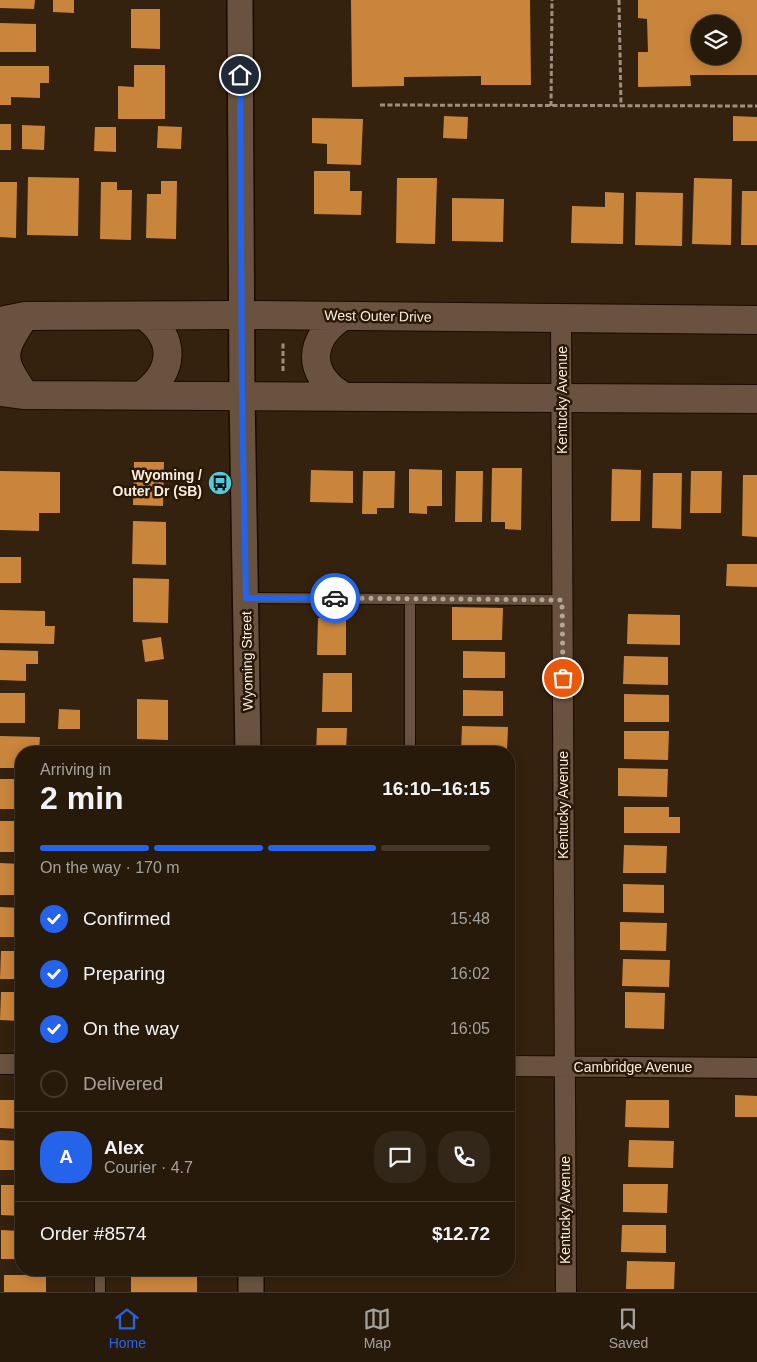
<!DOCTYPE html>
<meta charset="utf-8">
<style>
body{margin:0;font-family:Helvetica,sans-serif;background:#332719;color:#f1f3f6;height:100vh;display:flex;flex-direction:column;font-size:19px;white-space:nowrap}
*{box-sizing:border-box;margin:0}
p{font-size:16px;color:#a4a19d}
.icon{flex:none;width:28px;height:28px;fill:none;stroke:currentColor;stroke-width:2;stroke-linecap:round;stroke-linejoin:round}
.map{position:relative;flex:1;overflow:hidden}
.drawer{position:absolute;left:15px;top:746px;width:500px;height:530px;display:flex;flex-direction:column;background:#271a0b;border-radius:20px;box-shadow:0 2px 12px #0003,0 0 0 1px #43382c}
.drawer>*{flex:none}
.buttons{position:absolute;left:691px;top:15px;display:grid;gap:10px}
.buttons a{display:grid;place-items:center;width:50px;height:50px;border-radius:50%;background:#271a0b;box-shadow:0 2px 12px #0003,0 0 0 1px #43382c;font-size:25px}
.pin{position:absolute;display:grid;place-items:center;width:42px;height:42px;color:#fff;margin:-21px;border:2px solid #fff;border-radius:50%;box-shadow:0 1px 5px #0007}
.courier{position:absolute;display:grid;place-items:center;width:50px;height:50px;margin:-25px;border:4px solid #2563eb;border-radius:50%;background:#fff;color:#222;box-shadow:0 1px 6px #0007}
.headline em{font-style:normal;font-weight:800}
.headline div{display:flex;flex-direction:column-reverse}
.headline{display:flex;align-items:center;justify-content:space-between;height:85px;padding:0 25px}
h1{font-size:32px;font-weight:800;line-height:38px}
.bar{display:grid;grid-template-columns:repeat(4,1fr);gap:8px 5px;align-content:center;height:60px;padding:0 25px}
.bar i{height:6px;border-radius:4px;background:#43382c}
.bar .on{background:#2563eb}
.bar p{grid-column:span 4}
.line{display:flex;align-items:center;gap:12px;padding:0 25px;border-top:1px solid #43382c}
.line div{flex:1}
.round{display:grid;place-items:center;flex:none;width:52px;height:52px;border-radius:20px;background:#332719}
ol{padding:0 25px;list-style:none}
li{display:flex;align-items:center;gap:15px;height:55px}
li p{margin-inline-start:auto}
li .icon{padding:5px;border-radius:50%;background:#2563eb;color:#fff;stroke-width:4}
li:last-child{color:#a4a19d}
li i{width:28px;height:28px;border:2px solid #43382c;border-radius:50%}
.tabs{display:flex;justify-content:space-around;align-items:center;height:70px;border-top:1px solid #43382c;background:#271a0b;font-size:14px;color:#a4a19d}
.tabs a{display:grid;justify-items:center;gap:2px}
.tabs .on{color:#2563eb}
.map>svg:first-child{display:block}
</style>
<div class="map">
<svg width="757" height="1292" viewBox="0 0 757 1292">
<rect width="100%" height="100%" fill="#34220f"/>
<path fill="#ca853c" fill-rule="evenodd" d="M0 0H35L34 9 0 8Z
M53 0H74V13L53 12Z
M351 0H530L531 85H481V76L404 77V86L352 87Z
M638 0H757V75H690L691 86 638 87V52H648L647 19 638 18ZM700 24H732V56H700Z
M131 9H160V49L131 48Z
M0 23 36 24V52H0Z
M134 65H165V119H118V86L134 87Z
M0 66H49V83H40V98L11 97V105H0Z
M444 116 468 117 467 139 443 138Z
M733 116 757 117V141H733Z
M312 118 363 119 361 165 327 164V144L312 143Z
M0 124H11V150H0Z
M22 125 45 126 44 150 22 149Z
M158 126 182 127 181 149 157 148Z
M95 127H116V152L94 151Z
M314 171H350V191H362L361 215 314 214Z
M28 177 79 178 78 236 27 235Z
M397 178H437L435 244 396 243Z
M694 178 732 179 731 245 692 244Z
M161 181H177L176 239 146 238 147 194H161Z
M0 182H17L16 238 0 237Z
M101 182H117V190H132L131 240 100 239Z
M742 191H757V245H741Z
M605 192 624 193 623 244 571 243 572 206 605 207Z
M636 192 683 193 682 246 635 245Z
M452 198 504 199 503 242 452 241Z
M134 462H164L163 506 133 505Z
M492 468H522L521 530 505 529V522H491Z
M409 469 442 470V506H427V514L409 513Z
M612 469 641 470 640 521H611Z
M311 470 353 471V503L310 502Z
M0 471 60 472V513H39V531L0 530Z
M363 471H395L394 508H377V514H362Z
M456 471H483L482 522H455Z
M691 471H722L721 513H690Z
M653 473H682L681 529 652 528Z
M743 475H757V537L742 536Z
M133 521 166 522V565L132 564Z
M0 557H21V583H0Z
M727 564H757V587L726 586Z
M133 578 169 579 168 623 133 622Z
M452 607 503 608 502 640H452Z
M0 610 45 611V626H55L54 644 0 643Z
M628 614 680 615V645L627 644Z
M318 618H346V655H317Z
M161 637 164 659 145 662 142 640Z
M0 650 38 651V664H26V681L0 680Z
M463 651 505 652V678H463Z
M624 656 668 657V685L623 684Z
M323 673H352V712H322Z
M463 690 503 691V716H463Z
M0 693H25V723H0Z
M624 694 669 695V722H624Z
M137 699 168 700V740L137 739Z
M59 709 80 710V729H58Z
M462 726 508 727 507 752H461Z
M317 728H347L346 752H316Z
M624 731H669L668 760 624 759Z
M0 736 40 737 39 752H21V768H0Z
M618 768 668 769 667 797 618 796Z
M0 779H21V809H0Z
M624 807H669V817H680V833H624Z
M0 821H21V852H0Z
M624 845 667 846 666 873H623Z
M0 863 21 864V895H0Z
M623 884 664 885V913L623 912Z
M0 907 21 908V937H0Z
M620 922 667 923 666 951 620 950Z
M1 951H21V979H0Z
M623 959 670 960 669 987 622 986Z
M1 992H21V1021L0 1020Z
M625 992 665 993 664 1029 625 1028Z
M735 1095 757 1096V1117H735Z
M0 1100H21V1129L0 1128Z
M626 1100H669V1128L625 1127Z
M0 1140 21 1141V1170H0Z
M629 1140 674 1141 673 1168 628 1167Z
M623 1184H668L667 1213 623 1212Z
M1 1185H21V1216L1 1215Z
M622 1225H666V1253L621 1252Z
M1 1230 21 1231V1259H1Z
M627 1261 675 1262 674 1289H626Z
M144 1270H197V1292H131V1274H144Z
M4 1275H46V1292H4Z"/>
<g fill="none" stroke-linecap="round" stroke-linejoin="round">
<g stroke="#1b0a00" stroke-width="12">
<path id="service" d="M246 598 563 600
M410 599V752
M100 1270V1292"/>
</g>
<g stroke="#1b0a00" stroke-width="22">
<path id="minor" d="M561 319 566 1292
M0 1064H21
M509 1066 757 1068"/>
</g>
<g stroke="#1b0a00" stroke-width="28">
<path id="tertiary" d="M240 0 242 395 248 752
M251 1270V1292"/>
</g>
<g stroke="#1b0a00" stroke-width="30">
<path id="secondary" d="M25 316C0 353 0 359 25 395
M343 316C308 339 306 374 343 396
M0 321 25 316 242 315 757 320
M0 392 25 395 757 399
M142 395C174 372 177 340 145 316"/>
</g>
<path stroke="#9e8e80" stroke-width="3" stroke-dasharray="5 2.5" stroke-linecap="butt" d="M619 0 621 106
M380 105 757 106
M551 106 552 0
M283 371V341"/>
<use href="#service" stroke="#695340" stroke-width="10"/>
<use href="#minor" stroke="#695340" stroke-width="20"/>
<use href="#tertiary" stroke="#695340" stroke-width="25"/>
<use href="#secondary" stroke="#695340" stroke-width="28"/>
</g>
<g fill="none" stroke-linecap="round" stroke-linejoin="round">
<path stroke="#b4a598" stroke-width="5" stroke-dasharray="0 9" d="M335 598 562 600 563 678"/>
<path stroke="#2563eb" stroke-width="6" d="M240 75 242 395 246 598H335"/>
</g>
<defs>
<g id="bus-disc" transform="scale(1.25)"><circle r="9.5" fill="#53cbdc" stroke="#2a1806"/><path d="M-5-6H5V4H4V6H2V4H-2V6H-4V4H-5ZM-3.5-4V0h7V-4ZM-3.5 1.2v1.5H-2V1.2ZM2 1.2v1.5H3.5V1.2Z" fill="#111"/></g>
</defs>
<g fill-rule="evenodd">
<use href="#bus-disc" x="220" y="483"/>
</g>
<g text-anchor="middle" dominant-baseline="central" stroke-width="5" stroke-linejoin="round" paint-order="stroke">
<g font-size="14" fill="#f9ece1" stroke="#2a1806">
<text transform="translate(378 316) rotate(1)">West Outer Drive</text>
<text transform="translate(562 400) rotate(-90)">Kentucky Avenue</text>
<text transform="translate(247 661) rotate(-91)">Wyoming Street</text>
<text transform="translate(563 805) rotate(-90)">Kentucky Avenue</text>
<text x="633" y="1067">Cambridge Avenue</text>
<text transform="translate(565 1210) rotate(-90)">Kentucky Avenue</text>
</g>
<g font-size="14" font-weight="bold" fill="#f9ece1" stroke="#2a1806" text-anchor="end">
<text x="202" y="475">Wyoming /<tspan x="202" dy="16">Outer Dr (SB)</tspan></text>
</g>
</g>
</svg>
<div class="buttons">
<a><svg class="icon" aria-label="layers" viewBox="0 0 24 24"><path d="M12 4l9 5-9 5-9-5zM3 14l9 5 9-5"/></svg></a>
</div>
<div class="pin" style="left:563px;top:678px;background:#ea580c"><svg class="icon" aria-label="bag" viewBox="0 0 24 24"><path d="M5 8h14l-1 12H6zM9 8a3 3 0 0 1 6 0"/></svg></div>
<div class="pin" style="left:240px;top:75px;background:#1f2937"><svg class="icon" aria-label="home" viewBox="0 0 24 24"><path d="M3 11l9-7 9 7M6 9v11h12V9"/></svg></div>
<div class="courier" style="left:335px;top:598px"><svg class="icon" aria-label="car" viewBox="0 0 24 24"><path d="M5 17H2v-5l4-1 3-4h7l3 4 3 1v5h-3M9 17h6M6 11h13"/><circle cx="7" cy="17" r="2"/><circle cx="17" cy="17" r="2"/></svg></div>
<section class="drawer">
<div class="headline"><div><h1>2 min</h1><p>Arriving in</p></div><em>16:10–16:15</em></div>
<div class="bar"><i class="on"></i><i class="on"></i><i class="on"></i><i></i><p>On the way · 170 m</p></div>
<ol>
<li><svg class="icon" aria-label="check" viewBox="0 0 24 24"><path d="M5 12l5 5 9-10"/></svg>Confirmed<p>15:48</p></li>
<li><svg class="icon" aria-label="check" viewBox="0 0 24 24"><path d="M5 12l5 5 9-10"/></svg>Preparing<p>16:02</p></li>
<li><svg class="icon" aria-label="check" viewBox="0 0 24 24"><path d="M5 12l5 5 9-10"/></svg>On the way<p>16:05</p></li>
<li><i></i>Delivered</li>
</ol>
<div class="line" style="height:90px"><b class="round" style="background:#2563eb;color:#fff">A</b><div><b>Alex</b><p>Courier · 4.7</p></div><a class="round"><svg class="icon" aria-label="chat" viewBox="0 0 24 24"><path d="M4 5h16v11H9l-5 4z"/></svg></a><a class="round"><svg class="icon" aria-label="phone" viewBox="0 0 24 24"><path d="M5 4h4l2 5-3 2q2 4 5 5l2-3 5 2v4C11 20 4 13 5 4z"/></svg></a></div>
<div class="line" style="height:65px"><div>Order #8574</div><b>$12.72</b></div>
</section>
</div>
<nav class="tabs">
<a class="on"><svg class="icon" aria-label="home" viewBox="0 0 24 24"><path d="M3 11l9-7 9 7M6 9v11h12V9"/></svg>Home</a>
<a><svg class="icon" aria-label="map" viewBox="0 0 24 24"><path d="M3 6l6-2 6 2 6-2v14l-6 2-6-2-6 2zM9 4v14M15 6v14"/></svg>Map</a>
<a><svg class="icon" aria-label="saved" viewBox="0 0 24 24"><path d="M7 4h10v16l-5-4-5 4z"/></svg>Saved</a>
</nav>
